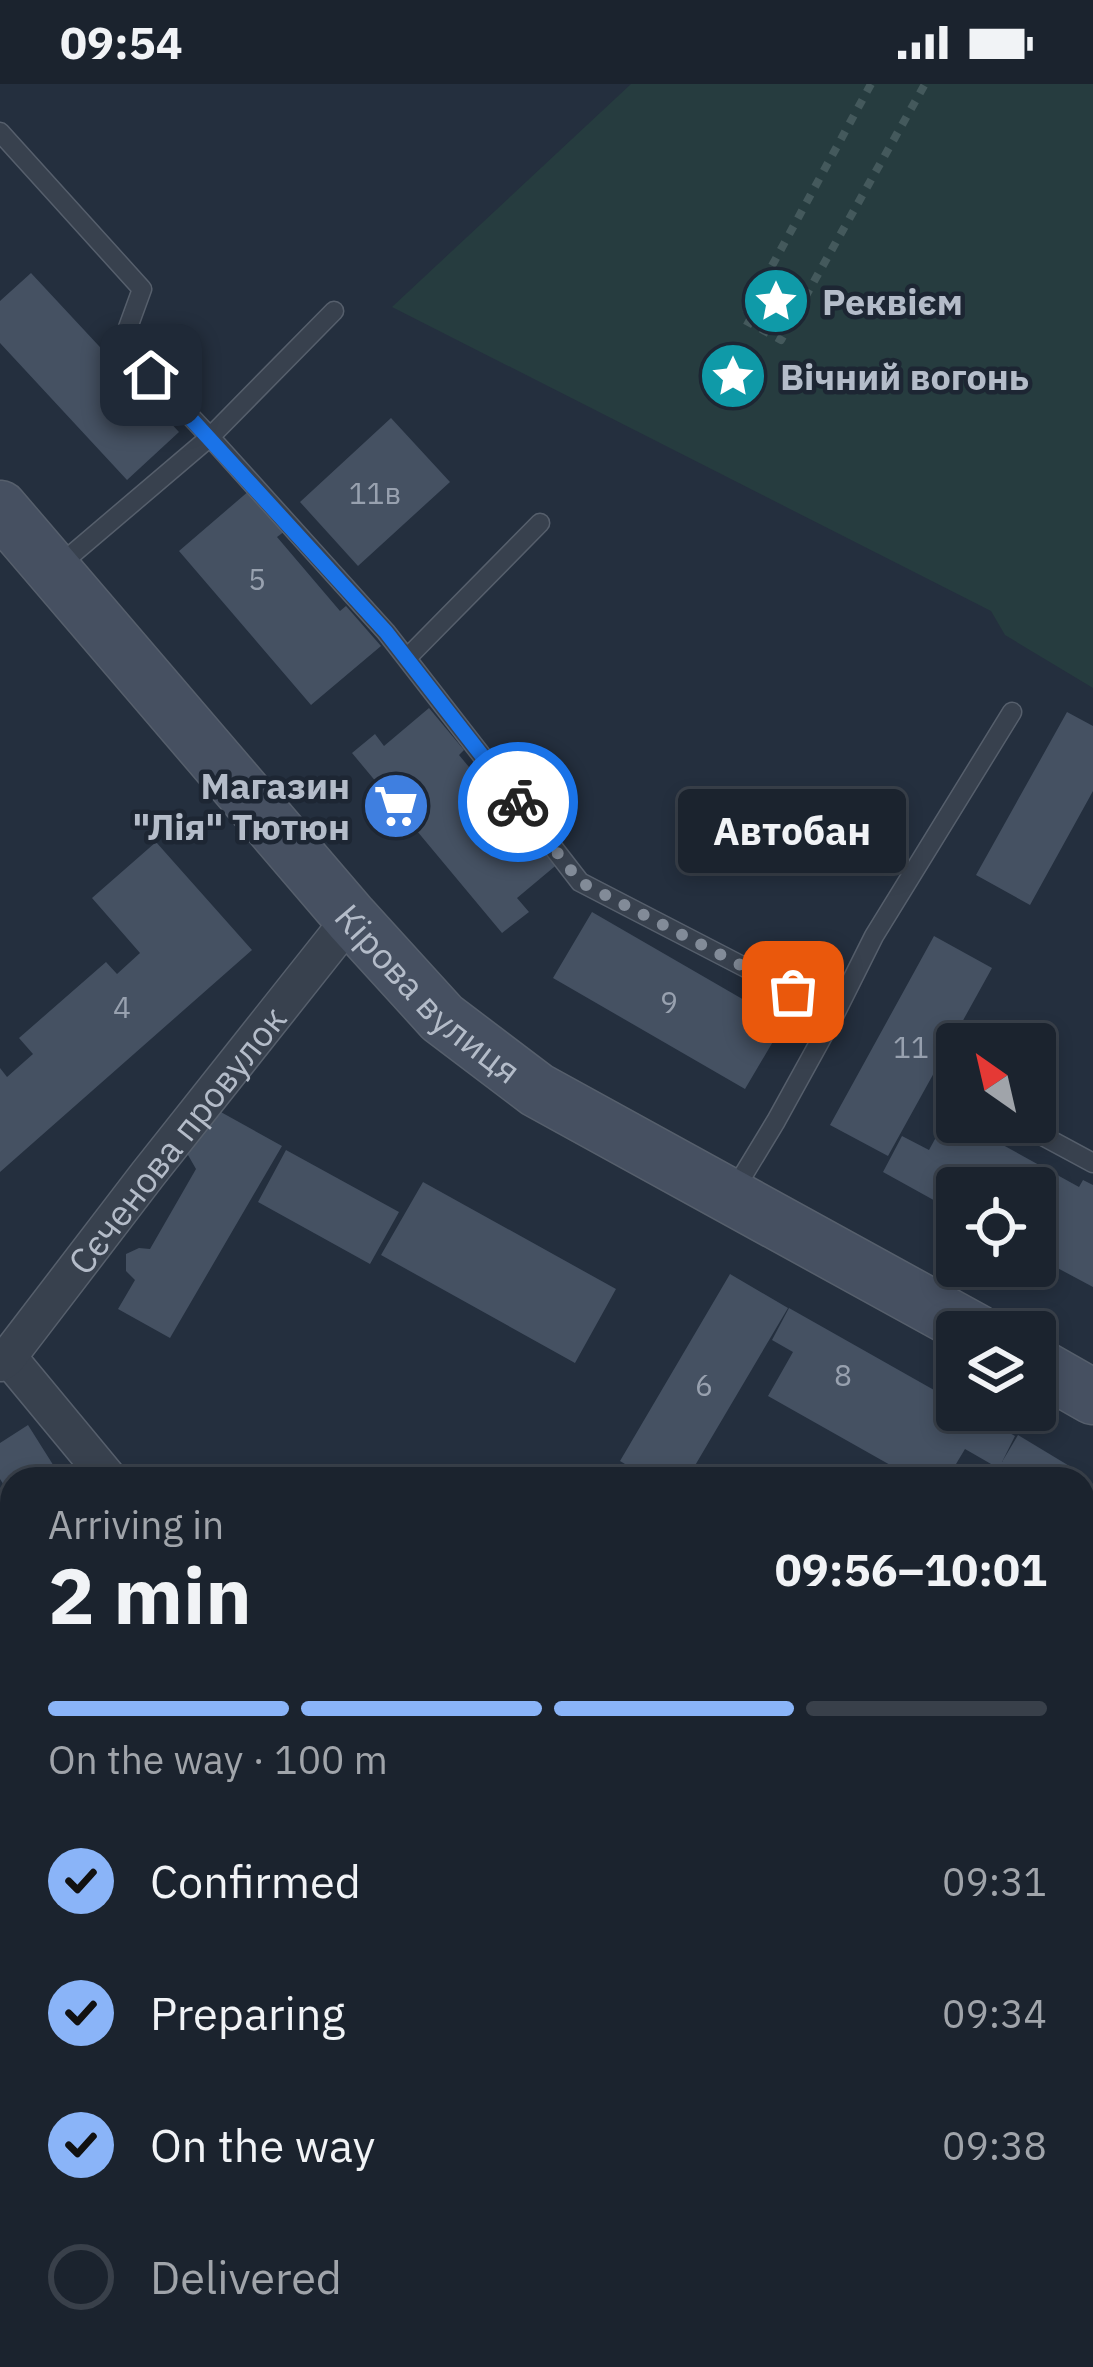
<!DOCTYPE html>
<meta charset="utf-8">
<style>
body{margin:0;font-family:"IBM Plex Sans",sans-serif;background:#282f3a;color:#f1f3f6;height:100vh;display:flex;flex-direction:column;font-size:45px;white-space:nowrap}
*{box-sizing:border-box;margin:0}
p{font-size:39px;color:#a0a4aa}
.icon{flex:none;width:66px;height:66px;fill:none;stroke:currentColor;stroke-width:2;stroke-linecap:round;stroke-linejoin:round}
.map{position:relative;flex:1;overflow:hidden}
.details{position:absolute;left:0px;top:1383px;width:1095px;height:900px;display:flex;flex-direction:column;background:#1b232e;border-radius:36px 36px 0 0;box-shadow:0 6px 18px #0003,0 0 0 3px #39404a}
.details>*{flex:none}
.needle{width:78px;rotate:326deg}
.buttons{position:absolute;left:936px;top:939px;display:grid;gap:24px}
.buttons a{display:grid;place-items:center;width:120px;height:120px;border-radius:12px;background:#1b232e;box-shadow:0 6px 18px #0003,0 0 0 3px #39404a;font-size:60px}
.pin{position:absolute;display:grid;place-items:center;width:102px;height:102px;color:#fff;margin:-51px;border-radius:24px;box-shadow:0 6px 18px #0006}
.courier{position:absolute;display:grid;place-items:center;width:120px;height:120px;margin:-60px;border:9px solid #1a73e8;border-radius:50%;background:#fff;color:#222;box-shadow:0 3px 15px #0007}
.bubble{position:absolute;height:84px;border-radius:12px;background:#1b232e;box-shadow:0 6px 18px #0003,0 0 0 3px #39404a;font-size:39px;font-weight:700;line-height:84px;text-align:center}
.head em{font-style:normal;font-weight:700}
.head div{display:flex;flex-direction:column-reverse}
.head{display:flex;align-items:center;justify-content:space-between;height:204px;padding:0 48px}
h1{font-size:78px;font-weight:700;line-height:90px}
.bar{display:grid;grid-template-columns:repeat(4,1fr);gap:18px 12px;align-content:center;height:144px;padding:0 48px}
.bar i{height:15px;border-radius:9px;background:#39404a}
.bar .current{background:#8ab4f8}
.bar p{grid-column:span 4}
ol{padding:0 48px;list-style:none}
li{display:flex;align-items:center;gap:36px;height:132px}
li p{margin-inline-start:auto}
li .icon{padding:12px;border-radius:50%;background:#8ab4f8;color:#111;stroke-width:4}
li:last-child{color:#a0a4aa}
li i{width:66px;height:66px;border:6px solid #39404a;border-radius:50%}
.status{display:flex;justify-content:space-between;align-items:center;height:84px;padding:0 60px;background:#1b232e;direction:ltr}
.status svg{height:33px;fill:currentColor}
.map>svg:first-child{display:block}
</style>
<div class="status"><b>09:54</b><svg viewBox="0 0 49 12"><path d="M0 12V9h3v3zM5 12V6h3v6zM10 12V3h3v9zM15 12V0h3v12zM26 1h20v11H26zM47 4h2v5h-2z"/></svg></div>
<div class="map">
<svg width="1093" height="2283" viewBox="0 0 1093 2283">
<rect width="100%" height="100%" fill="#242f3e"/>
<path fill="#263c3f" d="M631 0H1093V604L1005 551 991 527 392 223Z"/>
<path fill="#455162" d="M31 189 179 348 127 396 0 259V217Z
M391 334 450 398 358 482 300 418Z
M250 406 285 447 277 453 340 527 346 522 381 562 311 621 179 467Z
M429 624 464 666 459 671 519 743 526 737 560 778 517 814 529 828 502 849 352 669 375 650 384 662Z
M1067 628 1093 642V707L1030 821 976 791Z
M156 758 252 866 0 1088V984L7 993 33 970 19 954 106 878 117 890 140 869 92 814Z
M592 828 784 939 745 1005 553 894Z
M934 852 992 884 888 1072 830 1041Z
M952 1024 957 1027V1038H978L996 1048 992 1055 1079 1103 1083 1096 1093 1101V1203L1035 1172V1104H957V1129L883 1088 902 1052 929 1066Z
M219 1027 282 1062 170 1254 118 1225 135 1196 126 1187V1170L139 1164 150 1165 196 1085 184 1064Z
M286 1066 399 1128 370 1180 258 1118Z
M423 1098 616 1205 575 1279 381 1171Z
M730 1190 788 1224 687 1395H650L620 1377Z
M789 1224 957 1319V1326H969L1015 1352 1002 1378 1018 1351 1071 1383 1064 1395H992L998 1384 965 1365 947 1395H915L768 1312 793 1268 772 1256Z
M28 1341 62 1395H12V1414L0 1395V1359Z
M1093 1833V1915L1083 1909V1850Z
M470 2271H604L597 2283H463Z"/>
<g fill="none" stroke-linecap="round" stroke-linejoin="round">
<g stroke="#565f6c" stroke-width="21">
<path id="service" d="M0 48 142 205 122 260 210 353 334 227
M56 484 210 353 386 548 580 798 835 930 776 1037 733 1108
M407 574 540 439
M835 930 874 852 1012 628
M946 1000 957 1006
M1017 1038 1093 1079
M0 1938 12 1940
M127 2283 135 2271"/>
</g>
<g stroke="#565f6c" stroke-width="39">
<g id="minor">
<path d="M8 1273 109 1395"/>
<path id="s1" d="M0 1279 8 1273 148 1090 351 834"/>
<path d="M1083 1586 1093 1568"/>
<path d="M1083 1659 1093 1669"/>
<path d="M1083 2146 1093 2130"/>
<path d="M1019 2271 1020 2283"/>
<path d="M682 2283 688 2271"/>
</g>
</g>
<g stroke="#565f6c" stroke-width="57">
<g id="secondary">
<path id="s2" d="M0 424 351 834 442 934 537 1006 977 1248"/>
<path d="M1035 1280 1093 1313"/>
</g>
</g>
<path stroke="#44595c" stroke-width="8" stroke-dasharray="9 9" stroke-linecap="butt" d="M871 0 743 235 781 256 925 0"/>
<use href="#service" stroke="#38414e" stroke-width="18"/>
<use href="#minor" stroke="#38414e" stroke-width="36"/>
<use href="#secondary" stroke="#465061" stroke-width="54"/>
</g>
<g fill="none" stroke-linecap="round" stroke-linejoin="round">
<path stroke="#828b98" stroke-width="12" stroke-dasharray="0 21.6" d="M518 718 580 798 793 908"/>
<path stroke="#1a73e8" stroke-width="15" d="M151 291 386 548 518 718"/>
</g>
<defs>
<g id="sight-disc" transform="scale(3.45)"><circle r="9.5" fill="#0f9aa8" stroke="#1d2633"/><path d="M0-6L1.8-2.2L6-1.7L2.9 1.2L3.7 5.4L0 3.3L-3.7 5.4L-2.9 1.2L-6-1.7L-1.8-2.2Z" fill="#fff"/></g>
<g id="supermarket-disc" transform="scale(3.45)"><circle r="9.5" fill="#3f7fe0" stroke="#1d2633"/><path d="M-6-5.5h2.5l.6 2H6L4.5 2H-2.5L-4.4-4H-6ZM-1.5 3.2a1.3 1.3 0 1 0 .1 0ZM3 3.2a1.3 1.3 0 1 0 .1 0Z" fill="#fff"/></g>
</defs>
<g fill-rule="evenodd">
<use href="#sight-disc" x="776" y="217"/>
<use href="#sight-disc" x="733" y="292"/>
<use href="#supermarket-disc" x="396" y="722"/>
</g>
<g text-anchor="middle" dominant-baseline="central" stroke-width="9" stroke-linejoin="round" paint-order="stroke">
<g font-size="30" fill="#98a1af">
<text x="375" y="408">11в</text>
<text x="257" y="494">5</text>
<text x="669" y="917">9</text>
<text x="122" y="922">4</text>
<text x="911" y="962">11</text>
<text x="843" y="1290">8</text>
<text x="704" y="1300">6</text>
</g>
<g font-size="36" font-weight="bold" fill="#b4bcc9" stroke="#1d2633" text-anchor="start">
<text x="822" y="217">Реквієм</text>
<text x="780" y="292">Вічний вогонь</text>
<text x="350" y="701" text-anchor="end">Магазин<tspan x="350" dy="41">"Лія" Тютюн</tspan></text>
</g>
<g font-size="36" fill="#b4bcc9" stroke="#1d2633">
<text stroke="none"><textPath href="#s2" startOffset="648">Кірова вулиця</textPath></text>
<text stroke="none"><textPath href="#s1" startOffset="285">Сєченова провулок</textPath></text>
</g>
</g>
</svg>
<div class="buttons">
<a><svg class="needle" viewBox="-14 -14 28 28"><path d="M0-13l5 13h-10z" fill="#e53935"/><path d="M0 13l5-13h-10z" fill="#a0a4aa"/></svg></a>
<a><svg class="icon" aria-label="locate" viewBox="0 0 24 24"><circle cx="12" cy="12" r="6"/><path d="M12 2v4M12 18v4M2 12h4M18 12h4"/></svg></a>
<a><svg class="icon" aria-label="layers" viewBox="0 0 24 24"><path d="M12 4l9 5-9 5-9-5zM3 14l9 5 9-5"/></svg></a>
</div>
<div class="pin" style="left:793px;top:908px;background:#ea580c"><svg class="icon" aria-label="bag" viewBox="0 0 24 24"><path d="M5 8h14l-1 12H6zM9 8a3 3 0 0 1 6 0"/></svg></div>
<div class="pin" style="left:151px;top:291px;background:#1f2937"><svg class="icon" aria-label="home" viewBox="0 0 24 24"><path d="M3 11l9-7 9 7M6 9v11h12V9"/></svg></div>
<div class="courier" style="left:518px;top:718px"><svg class="icon" aria-label="bike" viewBox="0 0 24 24"><circle cx="6" cy="16" r="4"/><circle cx="18" cy="16" r="4"/><path d="M6 16l4-8h5l3 8M10 8l3 8H6M13 5h3"/></svg></div>
<div class="bubble" style="left:678px;top:705px;width:228px">Автобан</div>
<section class="details">
<div class="head"><div><h1>2 min</h1><p>Arriving in</p></div><em>09:56–10:01</em></div>
<div class="bar"><i class="current"></i><i class="current"></i><i class="current"></i><i></i><p>On the way · 100 m</p></div>
<ol>
<li><svg class="icon" aria-label="check" viewBox="0 0 24 24"><path d="M5 12l5 5 9-10"/></svg>Confirmed<p>09:31</p></li>
<li><svg class="icon" aria-label="check" viewBox="0 0 24 24"><path d="M5 12l5 5 9-10"/></svg>Preparing<p>09:34</p></li>
<li><svg class="icon" aria-label="check" viewBox="0 0 24 24"><path d="M5 12l5 5 9-10"/></svg>On the way<p>09:38</p></li>
<li><i></i>Delivered</li>
</ol>
</section>
</div>
